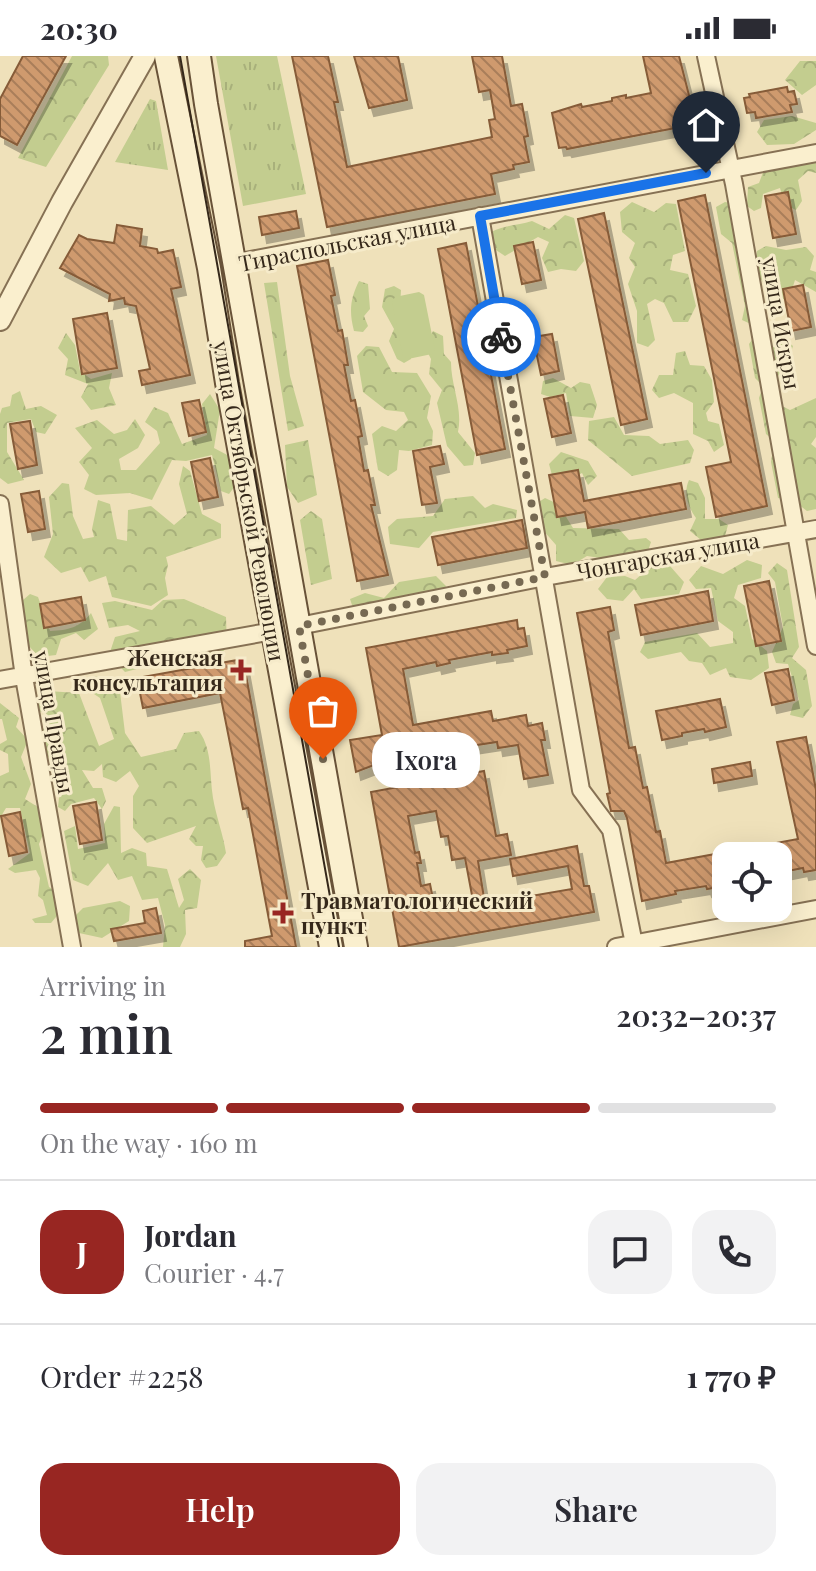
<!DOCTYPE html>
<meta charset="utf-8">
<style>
body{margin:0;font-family:"Playfair Display",serif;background:#f2f2f3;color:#2b2b33;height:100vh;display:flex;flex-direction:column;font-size:30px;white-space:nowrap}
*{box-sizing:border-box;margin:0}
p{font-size:26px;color:#7c7c81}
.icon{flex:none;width:44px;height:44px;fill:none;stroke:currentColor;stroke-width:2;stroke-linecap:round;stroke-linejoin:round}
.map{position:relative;height:891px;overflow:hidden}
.panel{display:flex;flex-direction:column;background:#fff;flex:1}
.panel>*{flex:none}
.buttons{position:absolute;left:712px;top:786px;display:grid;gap:16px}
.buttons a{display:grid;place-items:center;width:80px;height:80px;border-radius:16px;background:#fff;box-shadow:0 8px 32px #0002;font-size:40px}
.pin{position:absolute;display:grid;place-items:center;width:68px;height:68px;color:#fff;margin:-82px -34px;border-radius:50% 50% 50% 0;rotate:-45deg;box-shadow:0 0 8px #0007}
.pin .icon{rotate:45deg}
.courier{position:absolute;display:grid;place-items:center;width:80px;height:80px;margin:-40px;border:6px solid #1a73e8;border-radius:50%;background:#fff;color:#222;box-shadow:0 2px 10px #0007}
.bubble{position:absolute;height:56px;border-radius:24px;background:#fff;box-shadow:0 8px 32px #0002;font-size:26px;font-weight:600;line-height:56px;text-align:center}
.overview em{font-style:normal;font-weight:600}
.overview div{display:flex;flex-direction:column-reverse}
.overview{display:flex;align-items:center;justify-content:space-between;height:136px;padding:0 40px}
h1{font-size:52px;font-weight:600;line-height:60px}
.bar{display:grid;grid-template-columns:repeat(4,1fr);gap:12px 8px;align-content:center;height:96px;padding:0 40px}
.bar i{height:10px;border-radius:6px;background:#e1e1e2}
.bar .current{background:#982622}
.bar p{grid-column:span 4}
.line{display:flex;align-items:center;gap:20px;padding:0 40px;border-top:2px solid #e1e1e2}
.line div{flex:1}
.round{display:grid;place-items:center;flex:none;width:84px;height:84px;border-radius:24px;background:#f2f2f3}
.action{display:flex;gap:16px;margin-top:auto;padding:16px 40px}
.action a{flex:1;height:92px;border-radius:24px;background:#982622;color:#fff;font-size:32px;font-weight:600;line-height:92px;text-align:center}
.action a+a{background:#f2f2f3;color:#2b2b33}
.status{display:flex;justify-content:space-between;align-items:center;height:56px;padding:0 40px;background:#fff;direction:ltr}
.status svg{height:22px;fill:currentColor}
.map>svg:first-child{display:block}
</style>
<div class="status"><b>20:30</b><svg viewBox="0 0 49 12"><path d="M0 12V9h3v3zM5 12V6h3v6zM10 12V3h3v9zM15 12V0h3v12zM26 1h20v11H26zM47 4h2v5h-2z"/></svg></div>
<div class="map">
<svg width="816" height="891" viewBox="0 0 816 891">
<defs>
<pattern id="grass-tufts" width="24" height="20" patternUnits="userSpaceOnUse" patternTransform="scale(2)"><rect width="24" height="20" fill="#c3cd8f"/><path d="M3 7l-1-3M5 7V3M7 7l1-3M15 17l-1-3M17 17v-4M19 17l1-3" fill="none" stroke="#a8b07b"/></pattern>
<pattern id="forest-crowns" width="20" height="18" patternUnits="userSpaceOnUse" patternTransform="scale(2)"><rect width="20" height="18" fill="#c3cd8f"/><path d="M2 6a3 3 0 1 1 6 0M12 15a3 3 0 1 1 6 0" fill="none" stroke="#a8b07b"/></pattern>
<pattern id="building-back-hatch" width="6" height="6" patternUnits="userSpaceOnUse" patternTransform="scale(2)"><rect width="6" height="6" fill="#cf9a6e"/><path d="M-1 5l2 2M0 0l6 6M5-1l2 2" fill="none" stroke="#a97e5a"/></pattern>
<filter id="shadow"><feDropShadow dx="5" dy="8" stdDeviation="0" flood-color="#0004"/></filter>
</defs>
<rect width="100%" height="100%" fill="#efe1ba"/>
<path fill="url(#grass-tufts)" d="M216 0H277L306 138 243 150Z
M150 43 156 45 168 114 115 106Z"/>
<path fill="url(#forest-crowns)" d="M72 0H108L109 9 46 111 18 102Z
M800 5H816V29L802 39 785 24Z
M792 60 816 67V74L794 88 767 89 757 76 764 64Z
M816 103V117L808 115 798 124 802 145 796 154 785 149 780 132 763 138 761 152 754 155 747 150 748 131 759 127 765 111C781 107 803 108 816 103Z
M632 146 654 156 666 147 676 148 685 195 673 199 670 214 688 218 696 250 688 266H673L664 247 655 243 647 248 655 284 648 291 637 287V255L628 228 635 211 629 202 635 187 622 176 620 156Z
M725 146 736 148 755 270 742 264 745 250 732 187 721 178 716 151Z
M565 159 574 162 584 205 576 215 561 213 548 216 542 202 549 186 538 181 505 200 490 190 487 179C501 169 516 170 532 165L549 173Z
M766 190 786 194 806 191 814 200 810 214 816 216V236L795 224 790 240 777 246 766 247 765 228 754 216 757 195Z
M359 225 368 228 370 253 364 260 368 270 363 276 354 275C349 256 350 243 359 225Z
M277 226 290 320 304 370 288 375 264 227Z
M394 230 401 234 400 253 414 281 411 303 404 307 397 303 389 285 394 273 382 251 385 233Z
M433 275 443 280 444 298 451 306C451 330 463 352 458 376L475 397 473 409 464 410 447 390 437 347 442 334 429 318 431 303 425 291Z
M66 277 75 289 80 315 91 323 112 317 109 332 116 349 91 354 81 341 88 328 65 319 68 303 58 292Z
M756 278 768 295 785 283 793 290 787 308 778 320 780 349 790 354 816 342V381L811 388 816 392V453L807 455 794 445 778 442 771 406 774 385 766 378 759 342 763 330 755 322 749 288Z
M366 290 379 291 392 316 417 317 431 340 427 362 433 375 432 389 409 395 399 394 397 414 388 420 378 414 372 378 382 370 396 375 408 364 404 356 386 354 363 336 357 300Z
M685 295 690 309 704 310 712 324 714 346 706 357 708 365 719 368 724 389 714 396 708 385 693 378V347L674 337 659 342 652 334 659 319H673L676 297Z
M553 322 571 332 580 326 590 328 597 349 593 362 570 360 566 337 550 341 541 338 543 325Z
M20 335 26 353 41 350 57 359 45 378 36 376 31 363 7 367V396L24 424 8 428 0 422V358L2 352 10 350 12 339Z
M210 338 220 354 214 392 233 402 235 430 229 438 221 435 212 399 186 405 172 404 152 444 130 437 96 439 84 433 89 419 79 406 92 392 75 372 97 364 114 378 127 374 135 363 145 379 138 392 119 403 121 414H136L160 387 157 375 145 366 154 351 168 357 182 388 207 379 202 348Z
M614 361 624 379 649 380 660 388 688 384 694 394 690 407 632 420 588 384 589 365Z
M308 384 317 439 298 447 287 431 285 389Z
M561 396 588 405 597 420 588 429 582 417 568 425 553 423 549 408Z
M183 410 190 415 202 458 221 468V482L166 501 168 509 165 522 168 539 151 550 112 541 106 520 89 526 81 511 61 517 44 501 53 478 49 441 62 427 69 428 73 460 83 483 94 481 92 473 98 444 110 448 117 483 127 485 128 454 151 450 174 469 187 458 179 428Z
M689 424 698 427 705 442V463H719L728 469 725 480 701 484 690 475 696 462C688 451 683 437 689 424Z
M473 440 485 452 493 448 517 454 516 462 433 476 419 492 390 488 388 471 397 463 433 460 445 443Z
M545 442 558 448 573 472 619 473 629 484 646 482 651 486 648 495 607 503 587 500 572 509 556 505V489L536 466 534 449Z
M311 455 322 463 332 523 311 529 300 464Z
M747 504 762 509 761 522 738 529 734 542 745 550 752 583 767 595 769 612 751 624 730 621 726 612 710 619 702 607 689 605 681 596 648 603 640 596 645 586 697 577 710 591 733 587V576L718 565 711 532 696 533 689 524 701 510 723 518Z
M777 507 787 514 799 591 792 602 806 614 812 650 803 662 790 659 793 648 799 644 788 608 776 607 772 596 783 571 775 526 768 517Z
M670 510 684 526 679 538 641 543 634 533 623 545 607 543 598 533 607 521 625 520 635 524 649 512Z
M436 520 446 530 440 544 360 557 352 549 350 543 365 537 384 542 399 526Z
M30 538 38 541 50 575C69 574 79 572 91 557L98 573 84 584 76 577 61 583 56 599 39 601 27 588 23 544Z
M184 543 226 561 227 591 219 600 201 599 187 586 172 604 125 616 109 599 115 581 140 575 128 569 109 572 102 547 115 545 152 554 163 544Z
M104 620 120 636 125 677 141 701 176 693 184 677 199 675C213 695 209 718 213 742 216 760 223 778 226 797L217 810 206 812 201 804 203 790H196L189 783 196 770 147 787 133 772V740L139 730 130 715 116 726 103 721 102 708 94 715 82 714 93 732H102L106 745 102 753 94 742 71 748 65 755 58 751 62 713 45 698 42 675 48 666 46 657 38 655 36 643 47 635 79 637 99 690 114 683 100 642 88 634 93 621Z
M0 647 19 662 16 671 28 684 21 701 31 728 25 743 41 753 46 771 39 788 49 831 60 838 61 855 51 867H35L32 863 47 859 43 844 38 840 40 822 36 814 15 817 8 813 30 797 20 752H6L0 762V720L9 716 8 698 0 694V688L7 684 2 663H0Z
M114 750 120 751 121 797 132 792 146 797 147 810 167 813 179 852 184 844 178 823 190 813 201 824 197 852 185 854 186 878 180 891H163L165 869 158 842 142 844 132 820 118 824 108 807 88 830 73 824 64 775 75 770 78 793 105 787 104 768Z
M120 845 130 850 129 865 102 882 79 877 75 860 83 852Z"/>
<path fill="#c3cd8f" d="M419 236 424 239 435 294 432 298 408 303 403 300 392 246 395 241Z"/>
<path fill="url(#building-back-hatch)" stroke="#865b39" stroke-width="2" fill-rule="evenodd" filter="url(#shadow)" d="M23 0H66L17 89 0 80V43Z
M292 0H328L338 46H334L347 111 492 81 489 64 495 63 490 34 479 36 472 0H502L511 50 522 48 528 80 524 81 529 106 513 109 514 113 491 118 495 138 327 171Z
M354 0H398L407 44 369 52Z
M643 0H679L694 59H691L692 65 685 67 686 70 639 79 567 93 566 91 559 92 552 57 581 48 582 51 612 45V42L626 39V42L651 37Z
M787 31 788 36 794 35 797 48 790 49 792 56 756 62 755 56 747 57 744 42 750 41 749 38Z
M788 136 796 178 773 182 765 140Z
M705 139 767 450 716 461 706 411 731 406 678 145Z
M296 155 299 172 262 179 259 161Z
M604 157 647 363 621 369 578 163Z
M117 169 142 173 140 190 157 193 158 197 173 194 181 231 171 233 190 319 142 329 139 315 150 313 136 250 125 248 124 242 109 245 110 238 60 212 79 179 87 183 114 187Z
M533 186 541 224 522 228 514 190Z
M466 187 505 393 477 399 438 193Z
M328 204 335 239 331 240 338 275 342 274 348 309H344L351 345 355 344 362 380 358 381 364 415 368 414 375 449H371L388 519 357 525 297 210Z
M803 229 811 271 791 275 783 233Z
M107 257 117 312 82 318 73 263Z
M552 278 559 315 541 319 533 281Z
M563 339 571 377 552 381 544 343Z
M199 344 206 376 189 380 182 347Z
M30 365 37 409 18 413 10 368Z
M440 390 444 408 430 411 437 447 422 449 413 395Z
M210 402 218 441 199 445 191 406Z
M578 414 584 445 681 427 686 453 588 472 585 456 557 461 549 419Z
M39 435 45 473 28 476 21 438Z
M522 464 527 492 438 509 432 481Z
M769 525 781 585 756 590 744 530Z
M708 535 713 565 641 579 635 549Z
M81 541 85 564 44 572 40 548Z
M610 551 614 574 608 576 629 692 635 691 643 732 647 731 656 776 660 775 666 807 726 796V826L718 827 719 831 707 833 706 830 675 835 676 838 642 845 627 762 624 755H611L607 738 610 737 577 557Z
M517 564 518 573 524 572 527 590 507 594 508 597 492 599V596L449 604 450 607 437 610 436 606 403 613 413 669 491 655 493 665 526 659 528 670 542 667 545 684H541L548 719 524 723 518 689 498 692 497 686 392 702 356 716 350 684 382 679 366 592Z
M243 603 272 760 296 891H245V885L272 880 248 752 243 753 220 637 143 652 137 622Z
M788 613 794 644 772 649 765 617Z
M720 643 726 671 705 676 704 673 682 677V680L662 684 656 655Z
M806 681 816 734V814L804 816 803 812 778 817V800H739V794L798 783 777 686Z
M750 706 752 720 714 727 712 713Z
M484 715 496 780 507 778 511 799 478 805 485 848 572 833 568 810 513 820 510 803 577 790 584 830H589L594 856 399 891 371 736ZM436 755 441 781 448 780 452 804 465 802 474 850 447 855 446 851 435 853 430 828 421 830 417 807H421L419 796 415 797 408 760Z
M96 746 102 784 80 788 73 750Z
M20 756 27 796 9 800 1 760Z
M156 852 161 877 114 885 111 873 145 867 143 855Z"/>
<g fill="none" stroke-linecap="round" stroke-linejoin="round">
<g stroke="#867154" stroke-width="20">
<path id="minor" d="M706 0 734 128 816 590
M480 160 581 734 611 774 634 888
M235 207 816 97
M0 448 24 621 72 891
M299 570 545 521 816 473
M0 624 273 575
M616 891 816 853"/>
</g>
<g stroke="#867154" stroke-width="24">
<path id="tertiary" d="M0 264 62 146 145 0"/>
</g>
<g stroke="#685238" stroke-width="26">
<path id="secondary" d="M166 0 209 212 227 327 331 891
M199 0 206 48 356 891"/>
</g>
<use href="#minor" stroke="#faefce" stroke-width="16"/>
<use href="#tertiary" stroke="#faefce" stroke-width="20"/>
<use href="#secondary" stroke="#faefce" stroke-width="22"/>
<path stroke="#35281a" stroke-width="2" d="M180 0 339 891"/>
</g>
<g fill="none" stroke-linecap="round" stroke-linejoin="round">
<path stroke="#766952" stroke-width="8" stroke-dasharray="0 14.4" d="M323 703 299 570 545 521 501 281"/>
<path stroke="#1a73e8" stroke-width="10" d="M501 281 480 160 706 117"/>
</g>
<g fill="#982622" stroke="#f6ebca" stroke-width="3">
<path d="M237 602h8v8h8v8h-8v8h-8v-8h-8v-8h8z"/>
<path d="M279 845h8v8h8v8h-8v8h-8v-8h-8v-8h8z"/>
</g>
<g text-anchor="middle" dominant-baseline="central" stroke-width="6" stroke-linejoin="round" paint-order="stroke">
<g font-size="22" fill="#35281a" stroke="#f6ebca">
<text transform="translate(347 186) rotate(-11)">Тираспольская улица</text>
<text transform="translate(782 267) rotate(80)">улица Искры</text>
<text transform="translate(250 445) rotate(80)">улица Октябрьской Революции</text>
<text transform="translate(668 499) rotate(-10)">Чонгарская улица</text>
<text transform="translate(55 666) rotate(80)">улица Правды</text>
</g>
<g font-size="22" font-weight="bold" fill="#35281a" stroke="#f6ebca" text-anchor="end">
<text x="223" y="601">Женская<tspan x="223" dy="25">консультация</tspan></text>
<text x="301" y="844" text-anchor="start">Травматологический<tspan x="301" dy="25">пункт</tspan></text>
</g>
</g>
</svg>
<div class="buttons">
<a><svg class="icon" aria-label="locate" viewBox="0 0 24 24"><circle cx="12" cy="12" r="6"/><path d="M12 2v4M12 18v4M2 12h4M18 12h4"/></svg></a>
</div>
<div class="pin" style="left:323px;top:703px;background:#ea580c"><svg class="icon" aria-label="bag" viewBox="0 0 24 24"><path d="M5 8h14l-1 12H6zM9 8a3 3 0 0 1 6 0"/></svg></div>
<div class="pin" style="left:706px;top:117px;background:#1f2937"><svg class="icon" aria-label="home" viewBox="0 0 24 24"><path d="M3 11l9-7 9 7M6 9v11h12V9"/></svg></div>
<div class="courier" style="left:501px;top:281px"><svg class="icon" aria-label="bike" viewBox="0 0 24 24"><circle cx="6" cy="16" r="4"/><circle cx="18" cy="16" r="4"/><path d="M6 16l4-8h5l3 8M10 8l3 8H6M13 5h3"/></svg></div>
<div class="bubble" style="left:372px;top:676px;width:108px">Ixora</div>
</div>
<section class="panel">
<div class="overview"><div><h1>2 min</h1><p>Arriving in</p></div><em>20:32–20:37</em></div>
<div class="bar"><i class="current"></i><i class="current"></i><i class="current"></i><i></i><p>On the way · 160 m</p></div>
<div class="line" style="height:144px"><b class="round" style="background:#982622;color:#fff">J</b><div><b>Jordan</b><p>Courier · 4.7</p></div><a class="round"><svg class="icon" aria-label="chat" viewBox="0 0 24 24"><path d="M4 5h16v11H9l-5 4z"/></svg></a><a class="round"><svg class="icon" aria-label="phone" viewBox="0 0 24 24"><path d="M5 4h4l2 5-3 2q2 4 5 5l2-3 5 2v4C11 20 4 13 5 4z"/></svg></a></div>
<div class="line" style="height:104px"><div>Order #2258</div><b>1 770 ₽</b></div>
<div class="action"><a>Help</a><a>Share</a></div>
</section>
